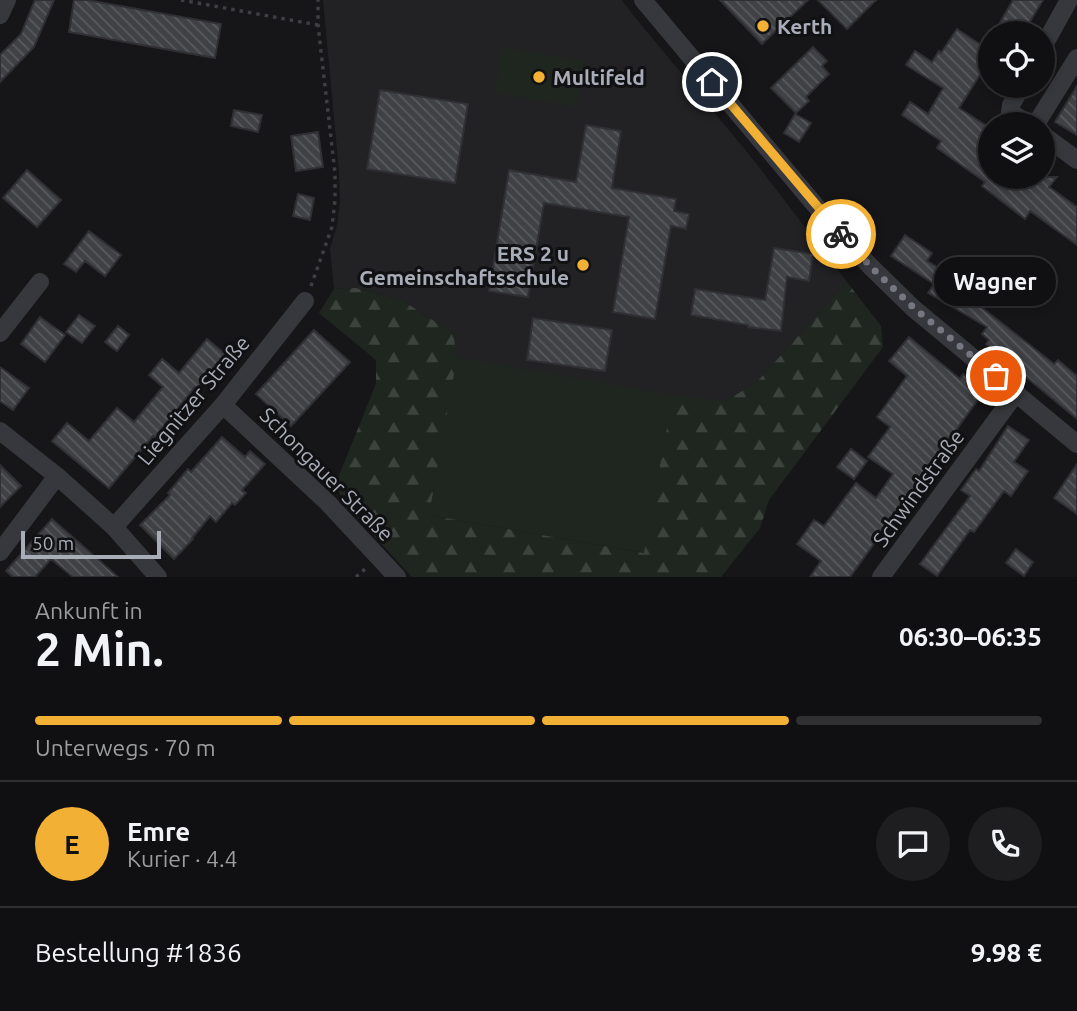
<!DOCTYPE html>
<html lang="de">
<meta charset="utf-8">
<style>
body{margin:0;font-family:Ubuntu,sans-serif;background:#1e1e20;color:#f1f3f6;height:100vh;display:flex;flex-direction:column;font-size:26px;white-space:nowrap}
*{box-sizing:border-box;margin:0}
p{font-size:23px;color:#9c9d9f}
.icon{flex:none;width:38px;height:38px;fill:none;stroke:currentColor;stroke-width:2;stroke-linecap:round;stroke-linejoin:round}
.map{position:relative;height:577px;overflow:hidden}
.side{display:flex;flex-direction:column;background:#101012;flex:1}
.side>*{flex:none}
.fabs{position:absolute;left:978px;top:21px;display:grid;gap:14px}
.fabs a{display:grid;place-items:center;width:77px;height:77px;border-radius:50%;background:#101012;box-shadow:0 4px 10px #0003,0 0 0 2px #303032;font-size:35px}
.scale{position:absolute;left:21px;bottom:18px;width:140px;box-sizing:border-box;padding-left:7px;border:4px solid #a8adb8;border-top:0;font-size:19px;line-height:24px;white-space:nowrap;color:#a8adb8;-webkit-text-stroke:5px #111113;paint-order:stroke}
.pin{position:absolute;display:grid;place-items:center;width:60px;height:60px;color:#fff;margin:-30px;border:4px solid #fff;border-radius:50%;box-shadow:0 2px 7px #0007}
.courier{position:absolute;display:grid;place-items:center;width:70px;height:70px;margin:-35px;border:5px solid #f2b134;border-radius:50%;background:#fff;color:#222;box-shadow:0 2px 9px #0007}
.bubble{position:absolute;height:49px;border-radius:24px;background:#101012;box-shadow:0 4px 10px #0003,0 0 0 2px #303032;font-size:23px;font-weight:700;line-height:49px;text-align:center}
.summary em{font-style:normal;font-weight:700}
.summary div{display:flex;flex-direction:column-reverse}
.summary{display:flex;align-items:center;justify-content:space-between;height:119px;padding:0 35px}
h1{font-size:46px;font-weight:700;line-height:52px}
.bar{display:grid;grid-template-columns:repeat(4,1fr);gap:10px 7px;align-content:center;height:84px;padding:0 35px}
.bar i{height:9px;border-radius:5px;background:#303032}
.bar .current{background:#f2b134}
.bar p{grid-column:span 4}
.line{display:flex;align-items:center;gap:18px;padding:0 35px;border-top:2px solid #303032}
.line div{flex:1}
.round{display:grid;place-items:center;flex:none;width:74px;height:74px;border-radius:37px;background:#1e1e20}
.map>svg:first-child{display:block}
</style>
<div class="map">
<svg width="1077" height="577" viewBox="0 0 1077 577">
<defs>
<pattern id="forest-firs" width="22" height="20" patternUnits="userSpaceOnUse" patternTransform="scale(1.75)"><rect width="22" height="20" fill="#1e261f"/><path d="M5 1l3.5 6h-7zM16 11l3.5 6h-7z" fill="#3c433d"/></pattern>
<pattern id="building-back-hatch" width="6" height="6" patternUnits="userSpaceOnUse" patternTransform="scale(1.75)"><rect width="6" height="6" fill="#404145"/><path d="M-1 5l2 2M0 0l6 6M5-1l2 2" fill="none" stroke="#595a5e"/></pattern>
</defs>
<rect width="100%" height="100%" fill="#161618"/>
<path fill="#222225" d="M323 0H622L633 15 752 158 847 282 756 383 725 401 429 515 453 333 400 299 356 288 334 289 330 249 337 225 340 202 339 172Z"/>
<path fill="#1e261f" d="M502 47 584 61 576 107 494 93Z
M457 357 673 395 645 553 429 515Z"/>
<path fill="url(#forest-firs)" d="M847 282 881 326 883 347 769 500 760 528 721 577H412L343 502 336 483 376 384V360L319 313 334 289 356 288 400 299 453 333 457 357 429 515 644 553 673 395 725 401 756 383Z"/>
<path fill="url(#building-back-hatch)" stroke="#303034" stroke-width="2" d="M35 0H54L34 47 0 82V55L21 34Z
M74 0H87L221 24 215 58 69 32Z
M720 0H808L762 44Z
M818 0H876L847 29Z
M1013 0H1043L1023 33H994Z
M957 29 990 51V59L959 108 990 128V177H1057L1049 187 1077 207V245L1030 211 1025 219 982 186 985 182 937 148 941 141 902 115 910 102 928 114 943 88 906 65 915 51 932 62 939 51 941 53Z
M813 47 827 61 822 66 829 74 806 97 809 101 796 113 771 88Z
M1077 86V135L1055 122Z
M380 90 468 104 455 183 367 169Z
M234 110 262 115 258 132 231 126Z
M795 114 811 123 799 142 784 133Z
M586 125 621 131 612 188 676 199 674 211 689 214 686 229 671 226 655 319 613 312 629 217 544 203 528 297 489 291 509 170 576 182Z
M318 132 323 167 296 171 291 136Z
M27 170 61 200 37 227 3 198Z
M298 194 314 198 310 220 293 216Z
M89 231 121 255 105 276 85 261 76 272 64 264Z
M905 235 932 253 927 261 982 293 976 303 1054 364 1058 360 1077 376V419L986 344 989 340 982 334 987 327 928 293 934 284 891 256Z
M774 248 813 254 809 281 787 277 781 331 748 327V325L691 315 695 289 765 300Z
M79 315 95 326 82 343 66 332Z
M40 317 65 335 45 362 21 344Z
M533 318 612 330 605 371 527 360Z
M118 326 129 335 117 351 105 342Z
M314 330 350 362 291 426 256 394Z
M909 337 960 379 963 374 985 390 850 577H810L821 561 797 544 814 520 824 526 856 483 876 498 893 474 868 457 890 427 877 417 907 376 889 361Z
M207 339 226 355 198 389 195 387 155 437 153 436 109 488 52 441 67 423 89 441 117 408 134 422 163 387 149 375 162 359 179 373Z
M0 367 29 388 13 410 0 401Z
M1008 426 1029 440 1014 462 1028 471 1011 496 1004 491 974 532 970 530 937 576 920 564 970 496 961 490 976 469 979 471Z
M222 437 245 457 250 451 265 464 242 490 246 493 235 505 232 503 216 522 210 516 192 538 193 539 174 559 140 525 170 495 168 493 188 469 191 472Z
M851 449 867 461 854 479 837 467Z
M1077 464V514L1054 498Z
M0 465 21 486 0 507Z
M52 519 84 547 118 577H73L51 559 35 577H13L6 571Z
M1016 549 1033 562 1024 576 1006 563Z"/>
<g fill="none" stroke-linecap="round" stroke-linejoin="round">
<path stroke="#3d3f44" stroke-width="3.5" stroke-dasharray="3.5 5" stroke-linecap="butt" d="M181 0 318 25
M311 286 332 227 335 200V173L318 25V0
M356 577 365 569"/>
<path stroke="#37383d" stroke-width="18" d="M643 0 831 224 871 267 913 308 1077 444
M0 15 7 0
M1043 47 1069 0
M1022 86 1011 105 1010 112 1029 124
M1036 124 1077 58
M1043 135 1077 160
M0 333 40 282
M223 405 328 503 397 577
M0 431 57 476 114 527 158 577
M114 527 223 405 305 301
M0 552 57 476
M881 577 1016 393"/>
</g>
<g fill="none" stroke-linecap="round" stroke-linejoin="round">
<path stroke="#757880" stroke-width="7" stroke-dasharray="0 12.6" d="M841 234 871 267 914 308 996 376"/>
<path stroke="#f2b134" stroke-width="9" d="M712 82 841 234"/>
</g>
<g fill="#f2b134" stroke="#111113" stroke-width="2.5">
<circle cx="763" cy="26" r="7"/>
<circle cx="539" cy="77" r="7"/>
<circle cx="583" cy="265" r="7"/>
</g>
<g text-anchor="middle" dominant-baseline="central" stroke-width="6" stroke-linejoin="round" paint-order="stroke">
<g font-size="21" font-weight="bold" fill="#a8adb8" stroke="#111113" text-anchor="start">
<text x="777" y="26">Kerth</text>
<text x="553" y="77">Multifeld</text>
<text x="569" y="253" text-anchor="end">ERS 2 u<tspan x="569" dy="24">Gemeinschaftsschule</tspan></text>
</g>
<g font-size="21" fill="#a8adb8" stroke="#111113">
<text transform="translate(193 400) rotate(-50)">Liegnitzer Straße</text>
<text transform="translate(327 474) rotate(45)">Schongauer Straße</text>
<text transform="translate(918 488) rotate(-54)">Schwindstraße</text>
</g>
</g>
</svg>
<div class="fabs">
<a><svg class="icon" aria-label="locate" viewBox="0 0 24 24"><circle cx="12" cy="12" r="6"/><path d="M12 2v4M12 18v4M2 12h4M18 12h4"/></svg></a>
<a><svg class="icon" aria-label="layers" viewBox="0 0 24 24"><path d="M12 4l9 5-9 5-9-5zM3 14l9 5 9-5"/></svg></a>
</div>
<div class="scale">50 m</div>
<div class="pin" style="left:996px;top:376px;background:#ea580c"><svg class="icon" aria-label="bag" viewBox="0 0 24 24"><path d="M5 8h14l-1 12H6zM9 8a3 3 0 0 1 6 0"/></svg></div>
<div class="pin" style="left:712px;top:82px;background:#1f2937"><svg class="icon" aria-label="home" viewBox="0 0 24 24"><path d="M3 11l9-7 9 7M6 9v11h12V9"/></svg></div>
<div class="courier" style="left:841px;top:234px"><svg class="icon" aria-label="bike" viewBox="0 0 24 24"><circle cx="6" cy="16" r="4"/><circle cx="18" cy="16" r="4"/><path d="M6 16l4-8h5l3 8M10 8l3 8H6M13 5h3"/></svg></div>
<div class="bubble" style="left:934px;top:257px;width:122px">Wagner</div>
</div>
<section class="side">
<div class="summary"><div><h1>2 Min.</h1><p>Ankunft in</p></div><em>06:30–06:35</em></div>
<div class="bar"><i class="current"></i><i class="current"></i><i class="current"></i><i></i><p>Unterwegs · 70 m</p></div>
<div class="line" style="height:126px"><b class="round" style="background:#f2b134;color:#111">E</b><div><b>Emre</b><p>Kurier · 4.4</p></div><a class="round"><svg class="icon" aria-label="chat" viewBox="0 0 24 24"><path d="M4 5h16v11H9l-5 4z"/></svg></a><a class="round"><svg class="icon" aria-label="phone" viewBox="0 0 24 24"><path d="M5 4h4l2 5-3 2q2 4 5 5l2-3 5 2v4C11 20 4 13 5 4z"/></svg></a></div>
<div class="line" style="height:91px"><div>Bestellung #1836</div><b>9.98 €</b></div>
</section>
